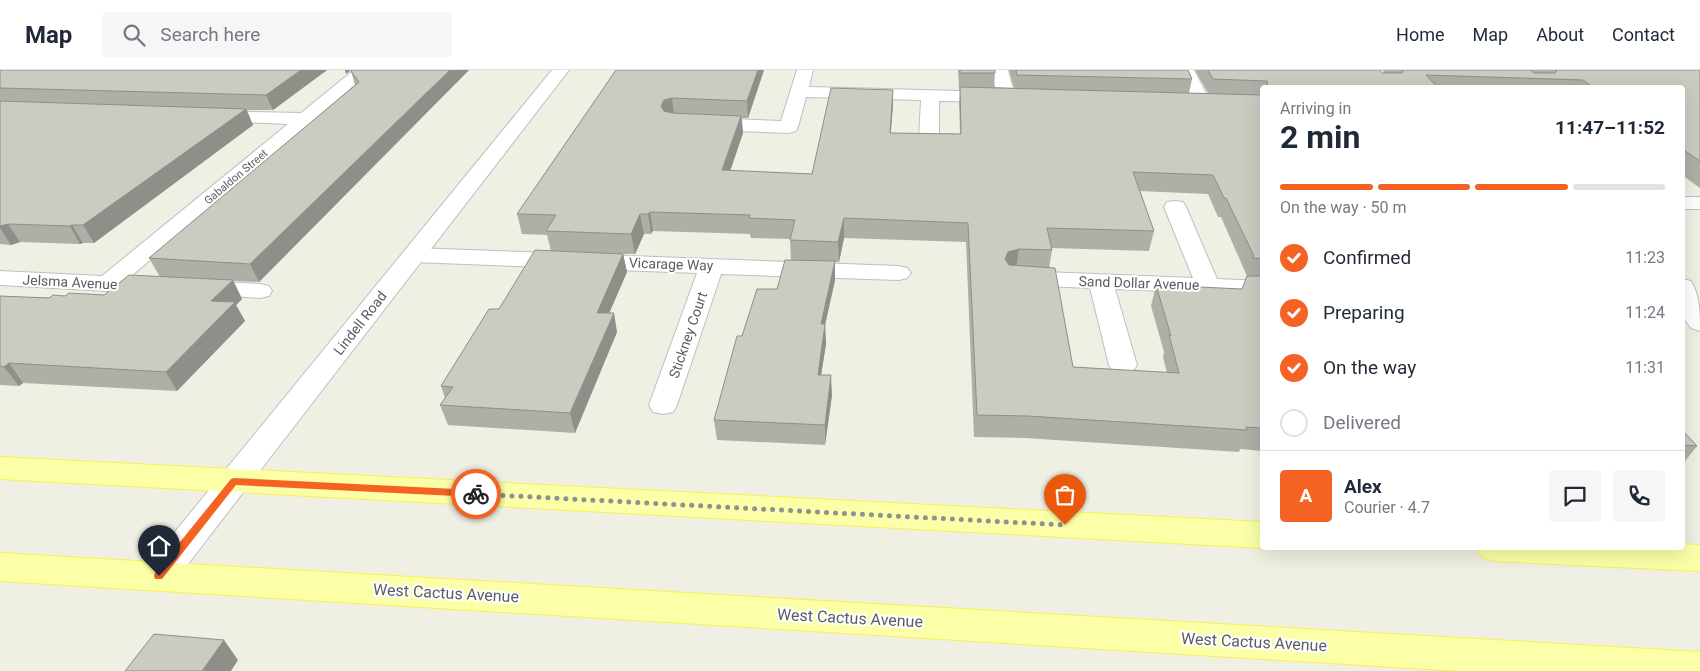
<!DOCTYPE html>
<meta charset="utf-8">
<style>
body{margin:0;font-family:Roboto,sans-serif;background:#f6f6f7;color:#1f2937;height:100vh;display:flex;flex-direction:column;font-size:19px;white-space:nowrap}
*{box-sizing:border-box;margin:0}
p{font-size:16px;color:#747a83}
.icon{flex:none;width:28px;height:28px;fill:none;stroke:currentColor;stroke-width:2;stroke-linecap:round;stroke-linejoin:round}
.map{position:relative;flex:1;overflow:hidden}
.drawer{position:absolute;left:1260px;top:15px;width:425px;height:465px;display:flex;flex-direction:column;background:#fff;border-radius:5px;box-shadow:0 5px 20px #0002}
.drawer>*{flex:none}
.pin{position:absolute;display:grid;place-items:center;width:42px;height:42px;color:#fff;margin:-51px -21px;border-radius:50% 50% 50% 0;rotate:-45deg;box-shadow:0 0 5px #0007}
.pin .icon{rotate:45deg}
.courier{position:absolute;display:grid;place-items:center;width:50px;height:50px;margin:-25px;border:4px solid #f46224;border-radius:50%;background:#fff;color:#222;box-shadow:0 1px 6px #0007}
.headline em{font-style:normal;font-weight:700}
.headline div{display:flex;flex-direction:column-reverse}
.headline{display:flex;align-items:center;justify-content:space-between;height:85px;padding:0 20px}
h1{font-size:32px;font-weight:700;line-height:38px}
.bar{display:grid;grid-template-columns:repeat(4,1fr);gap:8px 5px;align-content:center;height:60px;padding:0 20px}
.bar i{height:6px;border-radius:4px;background:#e0e1e3}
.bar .active{background:#f46224}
.bar p{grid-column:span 4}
.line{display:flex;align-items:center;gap:12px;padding:0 20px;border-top:1px solid #e0e1e3}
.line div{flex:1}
.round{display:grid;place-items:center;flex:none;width:52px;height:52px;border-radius:5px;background:#f6f6f7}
ol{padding:0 20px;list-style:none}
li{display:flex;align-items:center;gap:15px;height:55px}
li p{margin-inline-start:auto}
li .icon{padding:5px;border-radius:50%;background:#f46224;color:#fff;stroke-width:4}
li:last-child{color:#747a83}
li i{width:28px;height:28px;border:2px solid #e0e1e3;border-radius:50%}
header{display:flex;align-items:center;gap:30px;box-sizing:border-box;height:70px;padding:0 25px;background:#fff;border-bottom:1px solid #e0e1e3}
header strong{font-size:24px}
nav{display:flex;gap:28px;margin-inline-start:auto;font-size:18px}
.search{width:350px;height:45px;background:#f6f6f7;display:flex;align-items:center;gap:12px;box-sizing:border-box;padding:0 18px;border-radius:5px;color:#747a83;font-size:19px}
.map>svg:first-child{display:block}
</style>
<header>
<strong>Map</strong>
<div class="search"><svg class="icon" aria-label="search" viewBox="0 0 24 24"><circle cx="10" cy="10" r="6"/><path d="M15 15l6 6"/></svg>Search here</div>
<nav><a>Home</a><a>Map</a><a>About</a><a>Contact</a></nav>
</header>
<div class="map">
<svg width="1700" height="601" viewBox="0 0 1700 601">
<rect width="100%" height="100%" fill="#efefe3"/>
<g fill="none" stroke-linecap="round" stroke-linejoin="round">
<g stroke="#bdbfc5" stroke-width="2">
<path id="street" d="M354 0H372L129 208 135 210 138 215 135 220 126 222 0 215V201L102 206 288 54 214 51 208 50 205 46 208 42 214 41 301 43Z
M797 0H813L809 17 996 22 992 0H1008L1015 27 1012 31 1006 32 939 31V69L936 73 929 75 922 73 919 69 921 30 806 27 798 57 796 61 789 63 705 60 698 58 696 54 698 50 705 48 781 51Z
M1178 0H1194L1211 33 1208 37 1202 38 1196 37Z
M1682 127H1700V139H1682Z
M1175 131 1183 132 1186 137 1217 209 1262 211V225L1115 219 1137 295 1133 301 1123 304 1113 301 1109 295 1090 218 1020 215 1011 213 1008 208 1011 203 1020 201 1193 208 1164 137 1167 132Z
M414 178 899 196 907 198 911 203 907 208 899 210 721 204 677 335 673 342 663 344 653 342 649 335 697 203 414 192 406 190 402 185 406 180Z
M1682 209 1691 211C1700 226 1700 243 1700 261L1691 258 1682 246Z
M201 211 260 214 269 216 272 221 269 226 260 228 192 223 189 218 192 213Z"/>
</g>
<g stroke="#bebfc7" stroke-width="2">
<path id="secondary" d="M552 0H569L171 516 159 520 147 516 142 506 147 496Z"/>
</g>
<g stroke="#faf051" stroke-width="2">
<path id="primary" d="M0 387 1262 452 1263 478 0 409Z
M1682 474 1700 475V501L1494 491 1482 487 1477 478H1682Z
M0 483 1700 582V601H1460L0 511Z"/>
</g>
<use href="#street" fill="#fff" fill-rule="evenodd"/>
<use href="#secondary" fill="#fff" fill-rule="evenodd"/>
<use href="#primary" fill="#faffa8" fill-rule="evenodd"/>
</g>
<path fill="#afafa7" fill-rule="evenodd" d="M0 0H327L273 40H247L253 55 94 173H83L80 174 20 172 11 175 0 174Z
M469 0 259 212 233 211 242 229 236 235 245 251 177 321 23 313 19 316 0 315V226L49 228 65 226 104 225 160 207 149 188 355 15 351 1Z
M616 0H764L748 48H742L743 63 730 101 812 104 893 20 891 63 960 64 959 33 960 19H959L958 0H995V3L994 17 1014 18 1009 0H1188L1192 9 1189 23H1208L1195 0H1380L1382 3H1385L1382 0H1700V118L1682 105V18H1262V381L1240 379 1239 382 1025 368 974 367 966 172 844 168 839 192H835V210L825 255 826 274 821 305 832 325 825 375 717 370 714 350 742 266 777 219 791 190 790 169 751 168 750 164 653 161 651 164H644L635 184H623L627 202 609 243 617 262 575 363 448 355 440 335 445 328 441 316 499 239 551 181 547 165 522 164 517 144ZM1139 121 1208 124 1218 147H1221L1247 206 1242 219 1156 215 1151 236 1164 282 1163 287 1167 303 1073 297 1049 198 1052 180 1051 178 1149 181 1154 161Z
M1682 360 1697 376 1682 395Z"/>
<path fill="#8f8e88" d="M301 0H327L273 40 266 25Z
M345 0H351L346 4Z
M450 0H469L259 212 250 194Z
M758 0H764L748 48 747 31Z
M893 20V37L889 81 890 63Z
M672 28 674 45 666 47 661 36 664 30Z
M246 39 253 55 94 173 83 155Z
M741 46 743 63 724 119 722 100Z
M650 142 653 161 651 164 648 144Z
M640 144 644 164 635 184 631 164Z
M844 148V168L839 192 838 172Z
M8 154 20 172 11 175 0 158V156Z
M72 155 83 173 80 174 70 156Z
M1019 179 1016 199 1005 202V189L1008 182Z
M623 184 627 202 601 262 597 243Z
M835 191V210L825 255 826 274 818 324V305L821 254Z
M233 210 242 229 236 235 245 251 177 321 166 302 211 231Z
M614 243 617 262 575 363 570 343Z
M9 293 23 313 19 316 4 297Z
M831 305 832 325 825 375V355Z
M224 570 238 590 231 601H202Z"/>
<path fill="#cccbc2" stroke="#8f8e88" d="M0 0H301L266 25 0 18Z
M352 0H450L250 194 149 188 359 12 351 1Z
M616 0H758L747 31 672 28 664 30 661 36 664 41 672 43 741 46 722 100 812 104 831 18 893 20 890 63 961 64 960 17 1262 25V189L1253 188 1254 186 1226 128H1224L1213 105 1133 102 1154 161 1047 158 1052 180 1019 179 1008 182 1005 189 1009 195 1055 198 1073 297 1179 303 1169 265 1171 266 1156 215 1242 219 1247 206H1262V358L1246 357 1247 360 1028 346 977 345 968 153 844 148 838 172 790 170 795 150 749 148 750 145 650 142 648 144H640L631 164 546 161 556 145 517 144Z
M960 0H995V3H960Z
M1016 0H1188L1192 9 1017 5Z
M1208 0H1380L1382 3H1401L1403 2 1402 0H1530L1534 3H1555L1557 1 1555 0H1700V91L1682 79V18H1594L1583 10 1426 5 1438 18H1268L1267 11 1213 9Z
M0 31 246 39 83 155H72L70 156 8 154 0 156Z
M535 180 623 184 597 243H614L570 343 440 335 453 317 441 316 489 239H499Z
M785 190 835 191 821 254H825L818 305H831L825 355 714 350 737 266H742L757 219H777Z
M129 205 233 210 211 231 235 232 166 302 9 293 4 297 0 296V226L49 228 53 225 65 226 69 223 104 225Z
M1682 360 1697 376 1682 375Z
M154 564 224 570 202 601H125Z"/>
<path fill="#f46224" d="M234 408 476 420 481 424 476 427 236 415 162 509H155L154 506 155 503 231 409Z"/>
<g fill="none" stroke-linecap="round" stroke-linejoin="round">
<path stroke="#8f9091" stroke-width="5" stroke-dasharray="0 9" d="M476 424 1065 455"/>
</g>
<g text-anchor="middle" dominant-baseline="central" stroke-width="4" stroke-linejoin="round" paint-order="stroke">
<g font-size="11" fill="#5b5d65" stroke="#fff">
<text transform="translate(236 107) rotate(-40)">Gabaldon Street</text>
</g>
<g font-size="14" fill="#5b5d65" stroke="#fff">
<text transform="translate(671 194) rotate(2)">Vicarage Way</text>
<text transform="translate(70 212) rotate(3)">Jelsma Avenue</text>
<text transform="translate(1139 213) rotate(2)">Sand Dollar Avenue</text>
<text transform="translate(360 253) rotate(-52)">Lindell Road</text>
<text transform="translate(688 265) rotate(-71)">Stickney Court</text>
</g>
<g font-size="16" fill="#5b5d65" stroke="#fff">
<text transform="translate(446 523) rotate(3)">West Cactus Avenue</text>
<text transform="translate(850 548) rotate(3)">West Cactus Avenue</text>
<text transform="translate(1254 572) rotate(3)">West Cactus Avenue</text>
</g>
</g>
</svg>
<div class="pin" style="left:1065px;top:455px;background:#ea580c"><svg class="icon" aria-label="bag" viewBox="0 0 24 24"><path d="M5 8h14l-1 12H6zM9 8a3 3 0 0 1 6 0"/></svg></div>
<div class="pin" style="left:159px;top:506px;background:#1f2937"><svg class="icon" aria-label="home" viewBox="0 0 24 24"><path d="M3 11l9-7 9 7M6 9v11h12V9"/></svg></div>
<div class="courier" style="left:476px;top:424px"><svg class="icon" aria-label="bike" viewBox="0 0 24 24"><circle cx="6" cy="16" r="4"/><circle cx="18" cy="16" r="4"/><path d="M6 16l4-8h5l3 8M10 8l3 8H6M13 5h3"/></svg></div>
<section class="drawer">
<div class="headline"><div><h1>2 min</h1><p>Arriving in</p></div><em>11:47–11:52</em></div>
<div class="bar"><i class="active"></i><i class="active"></i><i class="active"></i><i></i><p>On the way · 50 m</p></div>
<ol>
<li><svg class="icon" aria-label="check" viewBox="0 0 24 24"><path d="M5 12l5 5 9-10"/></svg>Confirmed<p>11:23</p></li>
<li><svg class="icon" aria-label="check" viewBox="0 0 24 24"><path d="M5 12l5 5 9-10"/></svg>Preparing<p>11:24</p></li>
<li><svg class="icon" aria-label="check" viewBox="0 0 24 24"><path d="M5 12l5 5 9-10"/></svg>On the way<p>11:31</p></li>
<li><i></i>Delivered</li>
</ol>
<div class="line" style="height:90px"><b class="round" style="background:#f46224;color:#fff">A</b><div><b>Alex</b><p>Courier · 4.7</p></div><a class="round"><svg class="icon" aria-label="chat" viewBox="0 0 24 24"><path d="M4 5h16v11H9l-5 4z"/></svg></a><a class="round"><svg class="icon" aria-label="phone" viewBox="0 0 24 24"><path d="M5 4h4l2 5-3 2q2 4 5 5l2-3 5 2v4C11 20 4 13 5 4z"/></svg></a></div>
</section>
</div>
